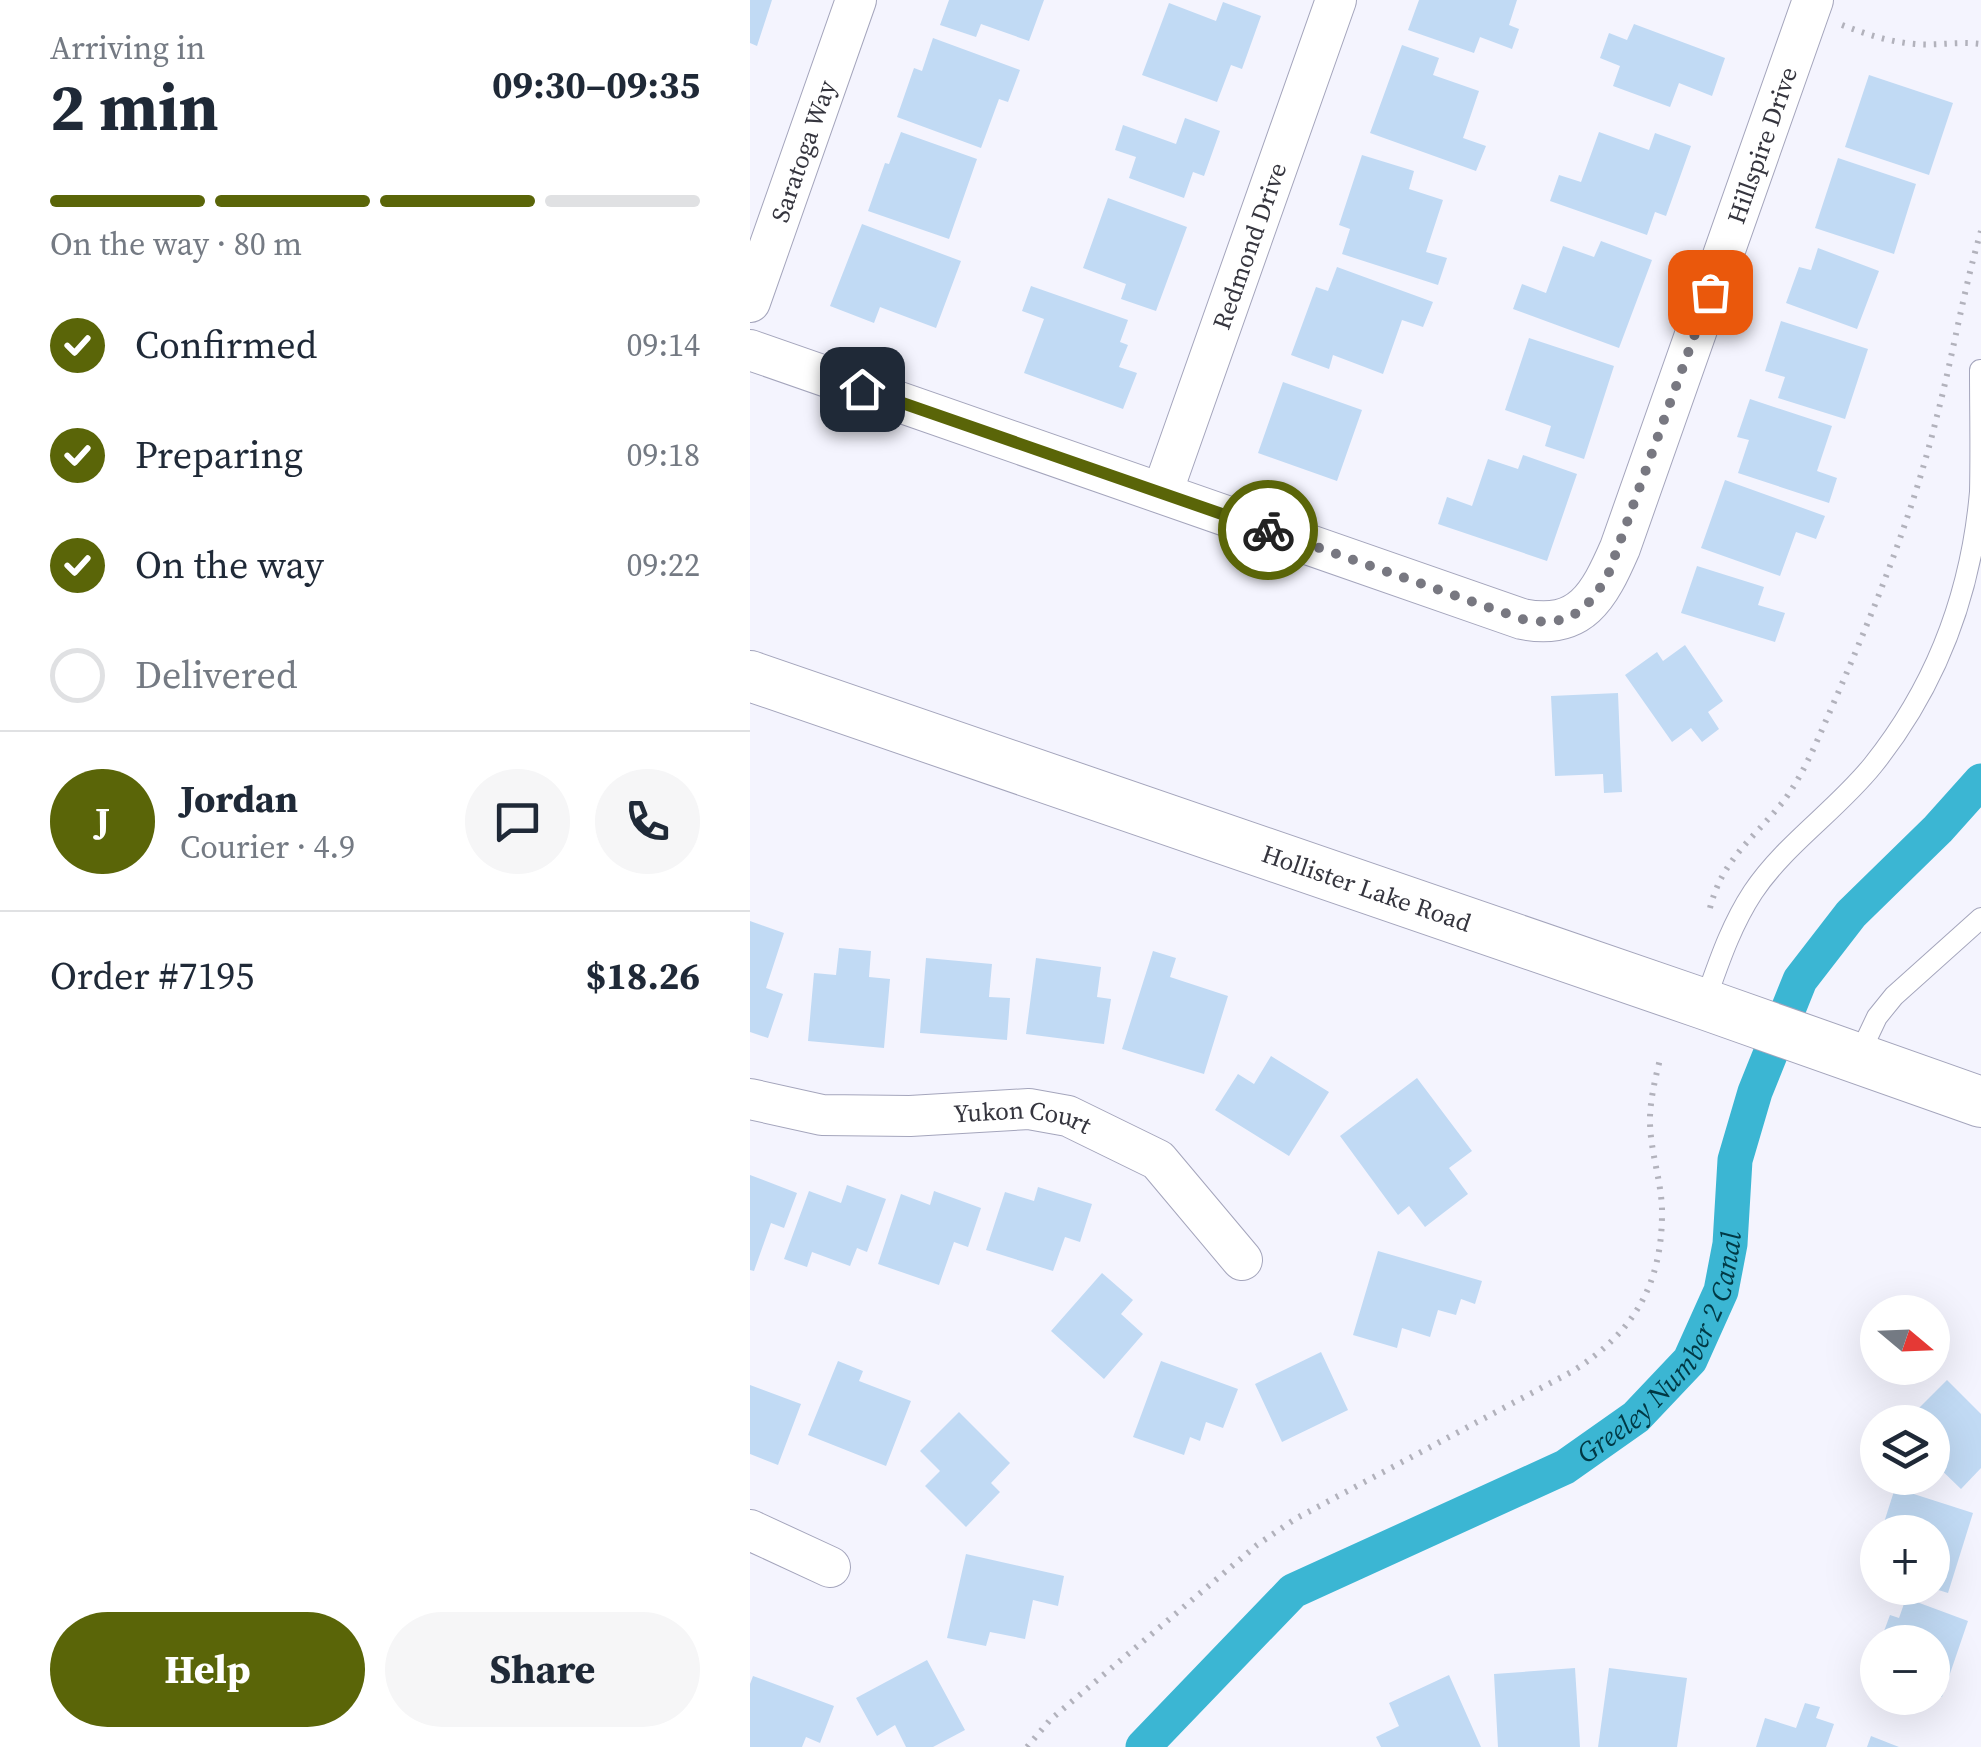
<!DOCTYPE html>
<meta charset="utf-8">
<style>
body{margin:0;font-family:"Source Serif 4",serif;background:#f6f6f7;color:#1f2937;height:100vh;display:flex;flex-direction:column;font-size:38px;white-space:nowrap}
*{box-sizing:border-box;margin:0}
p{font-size:32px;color:#747a83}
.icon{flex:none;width:55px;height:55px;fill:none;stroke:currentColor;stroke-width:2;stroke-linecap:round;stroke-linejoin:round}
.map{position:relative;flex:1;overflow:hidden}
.details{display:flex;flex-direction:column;background:#fff;width:750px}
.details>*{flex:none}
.needle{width:65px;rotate:109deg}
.tools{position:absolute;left:1110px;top:1295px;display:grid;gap:20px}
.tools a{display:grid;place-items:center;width:90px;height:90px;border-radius:50%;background:#fff;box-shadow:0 10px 40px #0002;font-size:50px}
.pin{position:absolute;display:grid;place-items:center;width:85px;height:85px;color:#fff;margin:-42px;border-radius:20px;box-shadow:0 5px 15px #0006}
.courier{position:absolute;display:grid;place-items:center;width:100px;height:100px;margin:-50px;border:8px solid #5a6508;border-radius:50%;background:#fff;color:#222;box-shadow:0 2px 12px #0007}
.overview em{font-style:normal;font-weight:700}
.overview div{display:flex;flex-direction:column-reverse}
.overview{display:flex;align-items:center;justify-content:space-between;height:170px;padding:0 50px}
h1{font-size:65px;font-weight:700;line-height:75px}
.bar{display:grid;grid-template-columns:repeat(4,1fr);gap:15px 10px;align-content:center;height:120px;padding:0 50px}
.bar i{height:12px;border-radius:8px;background:#e0e1e3}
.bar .selected{background:#5a6508}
.bar p{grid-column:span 4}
.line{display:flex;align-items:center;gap:25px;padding:0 50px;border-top:2px solid #e0e1e3}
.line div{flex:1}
.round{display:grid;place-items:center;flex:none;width:105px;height:105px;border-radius:52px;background:#f6f6f7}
ol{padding:0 50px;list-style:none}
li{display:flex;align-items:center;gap:30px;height:110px}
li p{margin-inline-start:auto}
li .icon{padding:10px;border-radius:50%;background:#5a6508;color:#fff;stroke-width:4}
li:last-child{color:#747a83}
li i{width:55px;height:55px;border:5px solid #e0e1e3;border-radius:50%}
.button{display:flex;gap:20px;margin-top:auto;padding:20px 50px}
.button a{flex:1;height:115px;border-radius:60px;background:#5a6508;color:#fff;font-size:40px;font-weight:700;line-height:115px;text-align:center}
.button a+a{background:#f6f6f7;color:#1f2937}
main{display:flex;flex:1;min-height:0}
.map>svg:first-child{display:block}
</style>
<main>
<section class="details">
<div class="overview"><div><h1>2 min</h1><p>Arriving in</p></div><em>09:30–09:35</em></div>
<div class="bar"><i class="selected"></i><i class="selected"></i><i class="selected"></i><i></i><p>On the way · 80 m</p></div>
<ol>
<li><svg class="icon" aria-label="check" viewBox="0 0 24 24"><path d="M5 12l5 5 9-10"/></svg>Confirmed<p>09:14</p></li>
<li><svg class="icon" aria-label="check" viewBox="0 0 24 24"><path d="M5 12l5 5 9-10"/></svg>Preparing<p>09:18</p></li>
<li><svg class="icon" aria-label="check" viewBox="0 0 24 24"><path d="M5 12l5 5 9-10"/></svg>On the way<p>09:22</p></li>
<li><i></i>Delivered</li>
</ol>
<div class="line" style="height:180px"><b class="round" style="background:#5a6508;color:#fff">J</b><div><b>Jordan</b><p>Courier · 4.9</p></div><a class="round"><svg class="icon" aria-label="chat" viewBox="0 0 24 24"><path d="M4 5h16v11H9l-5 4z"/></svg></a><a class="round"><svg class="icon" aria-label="phone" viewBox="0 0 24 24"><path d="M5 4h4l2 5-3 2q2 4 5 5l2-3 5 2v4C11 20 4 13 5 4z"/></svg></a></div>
<div class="line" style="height:130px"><div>Order #7195</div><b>$18.26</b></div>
<div class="button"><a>Help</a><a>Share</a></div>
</section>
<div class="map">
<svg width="1231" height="1747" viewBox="0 0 1231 1747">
<rect width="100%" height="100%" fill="#f4f4fe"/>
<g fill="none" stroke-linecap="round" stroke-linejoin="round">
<path stroke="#3bb6d3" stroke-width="35" id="s1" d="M393 1747 543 1591 815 1467 886 1417 940 1360 971 1291 980 1244 985 1160 1005 1092 1050 980 1101 914 1188 829 1231 781"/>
</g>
<path fill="#c1daf4" d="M0 0H22L7 46 0 43Z
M199 0H294L279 41 231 24 226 37 190 25Z
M669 0H767L759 25 769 29 762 49 730 37 724 53 658 30Z
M473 2 511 16 492 69 481 65 467 102 392 75 419 3 466 21Z
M884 24 975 58 962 96 929 83 920 107 863 86 870 66 850 58 859 33 877 40Z
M183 38 270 70 258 102 249 99 231 148 147 117 164 68 172 71Z
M652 45 689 58 683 75 729 91 713 138 736 146 726 171 620 133Z
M1119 75 1203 103 1179 175 1095 147Z
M435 118 470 131 454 176 443 172 434 198 379 178 386 157 365 150 373 125 426 144Z
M151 132 227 159 199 239 118 211 135 163 139 164Z
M849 132 899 150 905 133 941 146 916 216 905 212 897 235 800 201 809 175 831 182Z
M612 155 664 171 659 189 693 200 676 252 697 258 688 285 592 254 600 229 589 225Z
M1088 158 1166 184 1144 254 1065 228Z
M358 198 437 227 406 311 371 299 376 284 333 268Z
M112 224 211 261 186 328 130 307 124 323 80 306Z
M851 241 902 260 869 348 763 309 772 284 796 293 813 246 844 257Z
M1068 248 1129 271 1107 329 1036 303 1049 267 1061 270Z
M587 267 683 302 673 327 652 320 633 374 583 355 579 369 541 355 566 287 578 291Z
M281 286 378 320 370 342 378 345 369 367 387 373 373 409 274 373 294 319 272 311Z
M1031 321 1118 349 1095 419 1028 398 1035 377 1015 371Z
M779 338 864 366 834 459 795 446 801 426 755 410Z
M533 382 612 410 587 481 508 453Z
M1000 399 1082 426 1067 471 1087 478 1079 503 988 473 999 440 987 437Z
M773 455 827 474 797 561 688 524 697 497 722 506 738 459 768 469Z
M975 480 1075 516 1066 539 1046 532 1030 576 951 548Z
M947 566 1014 587 1008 605 1035 613 1025 642 931 613Z
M935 645 973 701 958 712 969 729 952 742 941 728 922 742 875 675 907 652 913 661Z
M868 693 872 792 854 793 853 774 805 776 801 696Z
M0 921 34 933 16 988 33 994 18 1038 0 1032Z
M89 948 121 951 119 977 140 979 134 1048 58 1041 64 973 86 975Z
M403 951 426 958 420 977 478 996 454 1074 372 1049Z
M176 958 242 964 239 997 260 998 257 1040 170 1033Z
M286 958 351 967 347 997 361 999 354 1044 276 1034Z
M521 1056 579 1092 539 1156 465 1110 488 1074 504 1084Z
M667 1078 722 1151 699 1168 718 1194 675 1227 659 1206 648 1215 590 1136Z
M0 1175 47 1193 34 1228 21 1223 4 1271 0 1270Z
M97 1185 136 1199 117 1252 107 1248 100 1266 62 1252 57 1267 34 1259 59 1191 91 1203Z
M288 1187 342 1204 330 1242 315 1237 303 1271 236 1250 255 1192 284 1201Z
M184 1191 231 1208 218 1247 204 1242 189 1285 128 1264 151 1194 180 1205Z
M628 1251 732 1281 725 1304 711 1299 706 1315 688 1310 680 1337 652 1328 647 1348 603 1335Z
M352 1273 383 1300 371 1314 393 1334 354 1379 301 1331Z
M571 1352 598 1410 532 1442 505 1384Z
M88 1361 113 1371 109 1381 161 1401 136 1466 58 1435Z
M411 1361 488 1389 473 1428 456 1422 450 1441 440 1437 434 1455 383 1437Z
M1197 1380 1231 1414V1468L1211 1489 1182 1461V1422H1143L1159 1406 1165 1412Z
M0 1385 51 1404 28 1465 0 1454Z
M209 1412 260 1463 241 1483 250 1492 216 1527 175 1486 190 1471 170 1451Z
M1145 1488 1223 1513 1198 1593 1182 1588V1532H1131Z
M216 1554 314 1576 308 1606 283 1600 275 1639 240 1632 236 1646 197 1638Z
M1156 1598 1218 1621 1192 1697 1182 1694V1642H1130L1140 1615 1149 1618Z
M177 1660 215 1730 183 1747H156L145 1725 127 1736 106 1698Z
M825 1668 830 1747H748L744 1674Z
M859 1668 937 1678 927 1747H848Z
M699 1675 731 1747H631L626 1737 649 1726 639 1703Z
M3 1676 84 1706 70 1743 56 1737 52 1747H0V1684Z
M1055 1703 1070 1707 1066 1718 1084 1724 1076 1747H1006L1015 1718 1046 1728Z
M1121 1736 1149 1747H1117Z"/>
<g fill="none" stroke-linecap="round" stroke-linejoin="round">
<g stroke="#a4a5bc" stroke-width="22">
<path id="service" d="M954 1004C968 965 980 927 1003 892 1035 844 1087 810 1123 765 1187 685 1221 594 1230 492 1231 452 1230 410 1230 370
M1108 1057 1127 1017 1144 996 1231 918"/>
</g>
<g stroke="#a4a5bc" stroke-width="42">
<g id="minor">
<path id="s2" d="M0 302 106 0"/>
<path id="s3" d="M0 350 772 619C831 631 849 596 870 548L1063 0"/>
<path id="s4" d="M412 493 586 0"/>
<path id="s5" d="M0 1099 72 1115 160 1116 279 1109 318 1116 408 1160 492 1260"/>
<path d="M0 1530 80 1567"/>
</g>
</g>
<g stroke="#a4a5bc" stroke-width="52">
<g id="tertiary">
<path id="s6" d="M0 676 954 1004 1231 1102"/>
</g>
</g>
<path stroke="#b2b2bc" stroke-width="6" stroke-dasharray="2.5 8" stroke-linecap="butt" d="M1092 25C1116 34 1139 42 1165 44 1187 46 1209 41 1231 44
M960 908C972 860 1002 840 1032 803 1053 776 1067 741 1081 709 1123 613 1162 518 1187 416 1203 355 1213 292 1231 231
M277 1747 300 1720 507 1545 545 1519 823 1371C884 1332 913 1284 912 1209 911 1178 899 1148 900 1116 901 1095 906 1076 911 1055"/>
<use href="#service" stroke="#fff" stroke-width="20"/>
<use href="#minor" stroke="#fff" stroke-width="40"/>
<use href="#tertiary" stroke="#fff" stroke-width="50"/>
</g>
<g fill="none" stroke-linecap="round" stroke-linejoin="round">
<path stroke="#787881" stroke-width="10" stroke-dasharray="0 18" d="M518 530 772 619C817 628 836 613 858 575L960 292"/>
<path stroke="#5a6508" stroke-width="12" d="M112 389 518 530"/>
</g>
<g text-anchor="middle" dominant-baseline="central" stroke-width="8" stroke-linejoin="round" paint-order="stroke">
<g font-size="25" fill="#35353e" stroke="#fff">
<text stroke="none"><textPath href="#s3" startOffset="1380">Hillspire Drive</textPath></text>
<text stroke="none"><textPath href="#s2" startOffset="160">Saratoga Way</textPath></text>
<text stroke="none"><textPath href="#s4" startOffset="262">Redmond Drive</textPath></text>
<text stroke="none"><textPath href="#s6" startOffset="652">Hollister Lake Road</textPath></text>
<text stroke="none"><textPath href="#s5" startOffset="275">Yukon Court</textPath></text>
</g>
<g font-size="28" font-style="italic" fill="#003945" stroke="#fff">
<text stroke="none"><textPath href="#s1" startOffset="675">Greeley Number 2 Canal</textPath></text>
</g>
</g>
</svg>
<div class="tools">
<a><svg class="needle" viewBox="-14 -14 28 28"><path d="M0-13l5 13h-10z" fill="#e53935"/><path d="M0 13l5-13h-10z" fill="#747a83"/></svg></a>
<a><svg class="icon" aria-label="layers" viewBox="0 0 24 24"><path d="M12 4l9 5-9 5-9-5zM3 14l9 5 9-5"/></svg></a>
<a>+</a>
<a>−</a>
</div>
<div class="pin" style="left:960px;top:292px;background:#ea580c"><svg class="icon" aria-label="bag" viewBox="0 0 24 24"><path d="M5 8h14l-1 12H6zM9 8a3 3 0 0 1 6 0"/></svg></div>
<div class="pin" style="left:112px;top:389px;background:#1f2937"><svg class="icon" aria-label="home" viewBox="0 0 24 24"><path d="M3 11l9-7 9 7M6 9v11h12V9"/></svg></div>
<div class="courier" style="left:518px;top:530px"><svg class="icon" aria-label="bike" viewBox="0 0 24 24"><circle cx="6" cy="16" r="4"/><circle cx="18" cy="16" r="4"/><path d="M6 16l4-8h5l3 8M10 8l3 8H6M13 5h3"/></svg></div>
</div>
</main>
